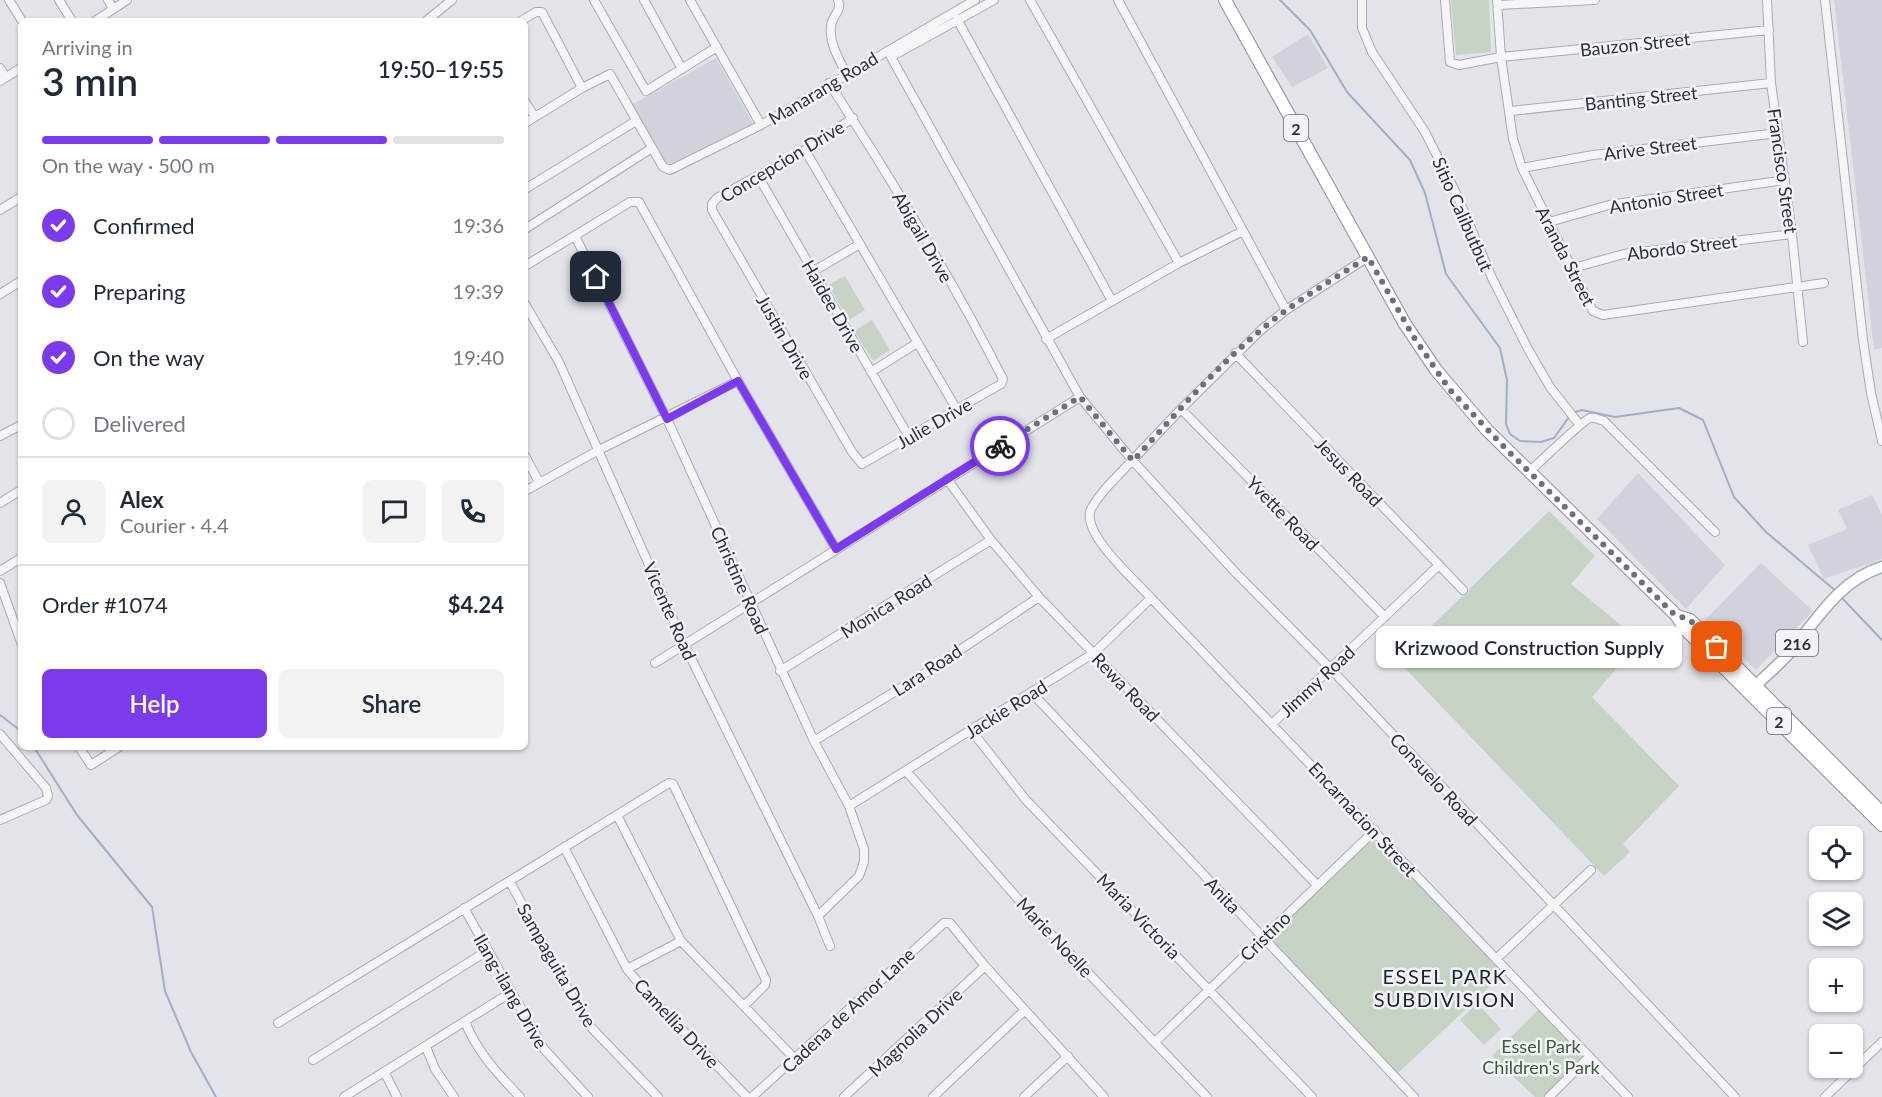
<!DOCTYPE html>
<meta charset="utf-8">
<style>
body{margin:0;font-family:Lato,sans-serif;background:#f2f2f3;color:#1f2937;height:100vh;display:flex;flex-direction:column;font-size:22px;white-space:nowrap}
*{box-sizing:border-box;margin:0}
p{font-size:20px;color:#747a83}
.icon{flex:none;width:33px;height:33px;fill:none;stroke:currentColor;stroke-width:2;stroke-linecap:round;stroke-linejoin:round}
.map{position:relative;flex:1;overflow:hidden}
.sheet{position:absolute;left:18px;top:18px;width:510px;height:732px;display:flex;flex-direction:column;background:#fff;border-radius:9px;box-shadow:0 2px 4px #0004}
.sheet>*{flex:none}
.fabs{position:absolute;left:1809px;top:826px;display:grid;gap:12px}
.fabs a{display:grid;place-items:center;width:54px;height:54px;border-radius:9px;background:#fff;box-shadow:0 2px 4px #0004;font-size:30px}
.pin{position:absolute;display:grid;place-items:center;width:51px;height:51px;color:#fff;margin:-26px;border-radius:12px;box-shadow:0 3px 9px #0006}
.courier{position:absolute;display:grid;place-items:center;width:60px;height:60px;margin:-30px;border:4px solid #7c3aed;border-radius:50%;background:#fff;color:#222;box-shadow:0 2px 8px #0007}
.bubble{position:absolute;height:42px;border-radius:9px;background:#fff;box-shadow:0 2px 4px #0004;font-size:20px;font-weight:600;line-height:42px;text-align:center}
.head em{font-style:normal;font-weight:600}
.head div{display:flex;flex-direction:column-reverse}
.head{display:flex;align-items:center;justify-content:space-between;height:102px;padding:0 24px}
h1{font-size:39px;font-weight:600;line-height:45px}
.bar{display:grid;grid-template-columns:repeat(4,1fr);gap:9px 6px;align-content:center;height:72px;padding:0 24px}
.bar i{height:8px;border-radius:4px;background:#e0e1e3}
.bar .selected{background:#7c3aed}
.bar p{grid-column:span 4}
.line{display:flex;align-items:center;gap:15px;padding:0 24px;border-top:2px solid #e0e1e3}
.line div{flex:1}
.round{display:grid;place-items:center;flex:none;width:63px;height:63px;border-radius:9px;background:#f2f2f3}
ol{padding:0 24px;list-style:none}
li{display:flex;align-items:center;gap:18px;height:66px}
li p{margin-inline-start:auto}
li .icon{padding:6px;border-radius:50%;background:#7c3aed;color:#fff;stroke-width:4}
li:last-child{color:#747a83}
li i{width:33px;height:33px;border:3px solid #e0e1e3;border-radius:50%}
.cta{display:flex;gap:12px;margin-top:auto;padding:12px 24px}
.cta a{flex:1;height:69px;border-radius:9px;background:#7c3aed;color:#fff;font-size:24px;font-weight:600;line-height:69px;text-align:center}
.cta a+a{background:#f2f2f3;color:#1f2937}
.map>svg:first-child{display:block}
</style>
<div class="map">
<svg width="1882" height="1097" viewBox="0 0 1882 1097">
<rect width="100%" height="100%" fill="#e2e4ea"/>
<path fill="#d0d3db" d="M1834 0H1882V348L1874 350Z
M1308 34 1328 68 1292 87 1272 57Z
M716 58 753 123 666 167 631 105Z
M1638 473 1725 565 1686 609 1597 519Z
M1872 495 1882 515V559L1824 579 1808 545 1847 529 1838 510Z
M1761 563 1813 611 1756 670 1705 620Z"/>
<path fill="#c6d3c4" d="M1451 0H1489L1491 52 1456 55Z
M845 276 865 310 849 320 828 285Z
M872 320 890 350 873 361 854 331Z
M1549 511 1595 556 1571 584 1640 641 1592 697 1679 786 1623 844 1630 852 1604 876 1397 660Z
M1376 835 1505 972 1396 1075 1266 937Z
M1477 1003 1501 1029 1484 1045 1460 1020Z
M1540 1008 1587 1057 1547 1097H1535L1492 1056Z"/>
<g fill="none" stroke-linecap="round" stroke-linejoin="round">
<path stroke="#a0aec7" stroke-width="2" d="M1280 0 1310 30 1347 92 1410 160 1425 193 1446 274 1500 348 1507 380 1506 424 1510 434 1520 441 1541 442 1554 438 1569 417
M1575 412 1582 410 1615 417 1679 408 1703 420 1734 497 1766 532 1837 592
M1841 597 1882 640
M0 715 21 731
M34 747 77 815 152 907 165 991 191 1052 216 1097"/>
<g stroke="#a7abb4" stroke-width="10">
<path id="minor" d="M9 0 22 21
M59 0 72 21
M108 0 113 9
M594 0 646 91 717 47
M644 0 682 69
M690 0 761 125
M838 0C843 11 831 16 831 27 829 43 839 59 846 73
M994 0 891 57 1080 397 1133 461 1235 572 1330 668 1735 1097
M1030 0 1179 263
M1118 0 1286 310
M1362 0V28L1372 52 1425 132 1456 193 1492 278 1528 349 1550 387 1579 424
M1445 0 1450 62 1459 65 1501 57 1769 30
M1497 0 1501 57 1513 139 1522 168 1593 311 1603 315 1824 283
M1767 0 1771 83 1792 234 1803 342
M1825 0 1863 340 1871 393 1882 441
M1498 5 1595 0
M957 19 1112 301
M95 21 127 0
M426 21 452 0
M521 21 536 12H542L582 88
M0 68 6 77
M0 81 21 68
M829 83C890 177 952 279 1003 379L1001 384 862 464 852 452 712 210V204L717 198 805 150 853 118
M525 102 535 117
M1511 111 1771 83
M525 123 582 88 610 74 663 167 670 170 761 125 975 0
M805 150 957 410
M1522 168 1593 155 1778 133
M758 176 909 437
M525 189 636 121
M0 210 21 197
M1549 222 1609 205 1785 180
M525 229 652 148
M575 236 667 419 814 741 849 806 864 849V862L859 876 818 916
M1368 257 1286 310 1261 330 1181 409 1106 488C1101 495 1092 504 1090 512 1085 537 1134 579 1151 598L1628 1097
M525 266 630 202H639L738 381 836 549
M1573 268 1624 254 1792 234
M812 272 860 244
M0 294 21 281
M525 304 559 362 685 646 818 916 830 946
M1046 339 1179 263 1243 231
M1235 353 1463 590
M871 372 917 343
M1181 409 1385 617
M0 436 21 425
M525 456 539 482
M1529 472C1539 463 1583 420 1590 418 1595 417 1600 420 1604 421L1715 532
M947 479 991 540 1039 597 1317 885
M525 491 597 451 738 381
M0 503 21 490
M0 571 21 558
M0 583 21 642
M655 663 1080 397
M780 671 991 540
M1032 693 1414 1097
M1273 723 1439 565
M971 730 1026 800 1312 1097
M0 734 46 788 48 796 46 800 0 820
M814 741 927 672 1039 597
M79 747 91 765 119 747
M907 772 1026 908 1207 1097
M849 806 1094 653 1151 598
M617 815 681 941 795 1059
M564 847 627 969 646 992 747 1097
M510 882 586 1022 658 1097
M464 908 544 1049 588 1097
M1496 959 1591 870
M627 969 681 941
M465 1022C478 1053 497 1073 520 1097
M278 1023 669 783 673 784 766 980 765 985 744 1006
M1155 1042 1375 830
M426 1047 435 1069 454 1097
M313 1060 487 951
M385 1073 397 1097
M344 1097 510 993
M752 1097 944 923H950L985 966 1104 1097
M844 1097 985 966
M933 1097 1025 1010
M1024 1097 1068 1056
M1549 1097 1589 1057
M1825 1097 1882 1042"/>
</g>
<g stroke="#a2a7b4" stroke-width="13">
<path id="major" d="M1751 690C1764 677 1779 665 1791 651 1818 618 1840 580 1882 567"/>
</g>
<g stroke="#8b909f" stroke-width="14">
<path id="highway" d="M1225 0 1405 324 1436 370 1487 430 1677 616 1685 629 1882 825
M1677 616 1690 620 1882 813"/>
</g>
<use href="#minor" stroke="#f5f5f8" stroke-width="8"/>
<use href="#major" stroke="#fff" stroke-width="10"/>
<use href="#highway" stroke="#fff" stroke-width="12"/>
</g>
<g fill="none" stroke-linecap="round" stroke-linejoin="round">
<path stroke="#6b707c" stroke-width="6" stroke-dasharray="0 10.8" d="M1000 446 1080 397 1133 461C1174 416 1214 369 1261 330 1294 302 1332 280 1368 257L1413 336 1450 390 1508 451 1674 614 1690 620 1717 647"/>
<path stroke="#7c3aed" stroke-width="8" d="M596 277 667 419 738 381 836 549 1000 446"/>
</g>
<g text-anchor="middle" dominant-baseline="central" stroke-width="5" stroke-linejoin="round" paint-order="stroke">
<g fill="#f2f3f7" stroke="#676b77" stroke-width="1.5">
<rect x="1284" y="115" width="24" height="26" rx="4.5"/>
<rect x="1776" y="630" width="42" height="26" rx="4.5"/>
<rect x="1767" y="708" width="24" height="26" rx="4.5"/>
</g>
<g font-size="16" font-weight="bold" fill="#2b3140">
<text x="1296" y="128">2</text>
<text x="1797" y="643">216</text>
<text x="1779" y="721">2</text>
</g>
<g font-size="18" fill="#2b3140" stroke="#f2f3f7">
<text transform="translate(1635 44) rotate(-6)">Bauzon Street</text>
<text transform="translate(823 88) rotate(-31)">Manarang Road</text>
<text transform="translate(1641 98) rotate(-6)">Banting Street</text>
<text transform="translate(1650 148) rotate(-7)">Arive Street</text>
<text transform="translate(782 161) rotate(-31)">Concepcion Drive</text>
<text transform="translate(1783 171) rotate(82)">Francisco Street</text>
<text transform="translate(1666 198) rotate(-9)">Antonio Street</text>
<text transform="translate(1463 214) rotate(66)">Sitio Calibutbut</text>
<text transform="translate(923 237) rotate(60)">Abigail Drive</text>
<text transform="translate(1682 247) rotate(-7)">Abordo Street</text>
<text transform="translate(1566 256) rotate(63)">Aranda Street</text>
<text transform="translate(833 306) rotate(60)">Haidee Drive</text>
<text transform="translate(785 337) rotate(60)">Justin Drive</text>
<text transform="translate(934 423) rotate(-30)">Julie Drive</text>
<text transform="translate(1349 472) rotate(46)">Jesus Road</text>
<text transform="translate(1283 513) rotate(46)">Yvette Road</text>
<text transform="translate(740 580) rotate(66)">Christine Road</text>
<text transform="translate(886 606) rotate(-32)">Monica Road</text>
<text transform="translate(670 611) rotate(66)">Vicente Road</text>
<text transform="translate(927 670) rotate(-33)">Lara Road</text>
<text transform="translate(1317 681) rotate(-43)">Jimmy Road</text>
<text transform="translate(1126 687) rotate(46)">Rewa Road</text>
<text transform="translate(1006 709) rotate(-32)">Jackie Road</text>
<text transform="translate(1434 779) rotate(47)">Consuelo Road</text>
<text transform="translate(1363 819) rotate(47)">Encarnacion Street</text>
<text transform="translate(1223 895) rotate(46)">Anita</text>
<text transform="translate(1139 916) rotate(46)">Maria Victoria</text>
<text transform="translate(1265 936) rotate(-44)">Cristino</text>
<text transform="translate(1055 937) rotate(47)">Marie Noelle</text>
<text transform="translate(557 965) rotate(60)">Sampaguita Drive</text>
<text transform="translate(511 991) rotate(60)">Ilang-ilang Drive</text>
<text transform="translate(848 1010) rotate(-43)">Cadena de Amor Lane</text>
<text transform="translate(677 1023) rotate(47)">Camellia Drive</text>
<text transform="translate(915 1032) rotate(-43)">Magnolia Drive</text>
</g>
<g font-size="18" fill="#3c5b3a" stroke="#f2f3f7">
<text x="1541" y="1046">Essel Park<tspan x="1541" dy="21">Children's Park</tspan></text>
</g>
<g font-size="20" letter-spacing="1.5" fill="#1d2231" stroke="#f2f3f7">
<text x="1445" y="976">ESSEL PARK<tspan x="1445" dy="23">SUBDIVISION</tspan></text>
</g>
</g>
</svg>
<div class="fabs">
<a><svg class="icon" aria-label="locate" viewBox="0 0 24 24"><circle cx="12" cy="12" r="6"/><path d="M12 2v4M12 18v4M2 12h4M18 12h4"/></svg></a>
<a><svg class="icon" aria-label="layers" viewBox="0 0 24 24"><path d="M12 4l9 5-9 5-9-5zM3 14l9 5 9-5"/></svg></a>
<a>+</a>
<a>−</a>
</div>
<div class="pin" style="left:1717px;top:647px;background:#ea580c"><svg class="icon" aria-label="bag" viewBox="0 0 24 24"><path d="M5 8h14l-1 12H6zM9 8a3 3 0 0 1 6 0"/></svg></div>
<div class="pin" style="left:596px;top:277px;background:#1f2937"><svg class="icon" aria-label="home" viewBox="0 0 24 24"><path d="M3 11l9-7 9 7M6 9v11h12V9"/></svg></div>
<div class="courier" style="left:1000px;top:446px"><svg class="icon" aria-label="bike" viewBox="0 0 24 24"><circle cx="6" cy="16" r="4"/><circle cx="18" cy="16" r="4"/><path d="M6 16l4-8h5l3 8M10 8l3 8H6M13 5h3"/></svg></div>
<div class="bubble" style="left:1376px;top:626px;width:306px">Krizwood Construction Supply</div>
<section class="sheet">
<div class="head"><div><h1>3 min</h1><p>Arriving in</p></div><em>19:50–19:55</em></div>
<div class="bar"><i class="selected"></i><i class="selected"></i><i class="selected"></i><i></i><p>On the way · 500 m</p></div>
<ol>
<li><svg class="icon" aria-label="check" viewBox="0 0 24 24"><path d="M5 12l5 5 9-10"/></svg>Confirmed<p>19:36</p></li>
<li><svg class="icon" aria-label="check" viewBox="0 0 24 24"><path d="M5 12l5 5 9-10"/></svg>Preparing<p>19:39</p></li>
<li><svg class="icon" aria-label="check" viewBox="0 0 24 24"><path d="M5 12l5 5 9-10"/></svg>On the way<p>19:40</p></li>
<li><i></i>Delivered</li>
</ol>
<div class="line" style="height:108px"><a class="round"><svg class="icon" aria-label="person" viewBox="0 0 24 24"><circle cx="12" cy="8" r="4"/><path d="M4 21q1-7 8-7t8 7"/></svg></a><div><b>Alex</b><p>Courier · 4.4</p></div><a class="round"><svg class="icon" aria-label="chat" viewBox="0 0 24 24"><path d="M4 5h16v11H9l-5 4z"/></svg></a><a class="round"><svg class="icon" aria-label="phone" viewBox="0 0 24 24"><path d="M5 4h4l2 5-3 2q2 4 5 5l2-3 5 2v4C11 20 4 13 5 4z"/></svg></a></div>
<div class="line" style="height:78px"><div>Order #1074</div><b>$4.24</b></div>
<div class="cta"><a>Help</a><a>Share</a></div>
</section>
</div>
